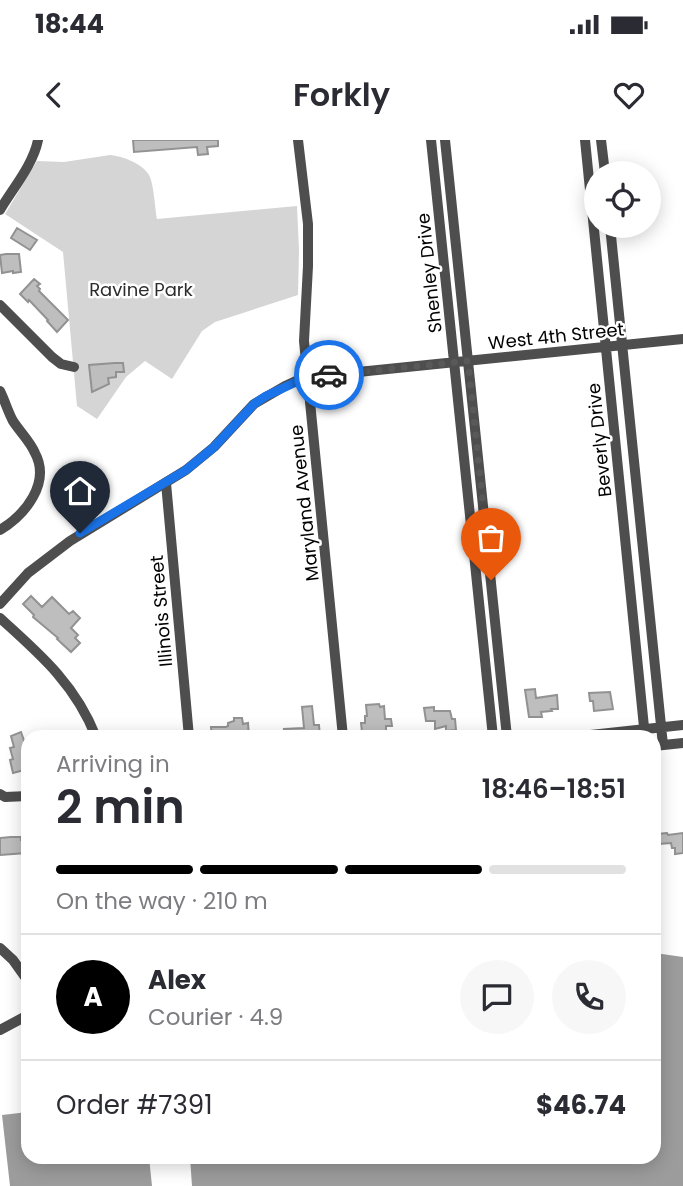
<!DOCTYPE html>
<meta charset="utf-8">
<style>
body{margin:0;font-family:Poppins,sans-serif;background:#f7f7f7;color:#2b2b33;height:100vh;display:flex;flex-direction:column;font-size:26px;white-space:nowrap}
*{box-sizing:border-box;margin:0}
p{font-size:23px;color:#7c7c81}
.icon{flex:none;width:38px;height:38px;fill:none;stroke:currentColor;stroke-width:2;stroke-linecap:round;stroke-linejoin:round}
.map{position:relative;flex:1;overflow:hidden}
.drawer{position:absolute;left:21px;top:590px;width:640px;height:434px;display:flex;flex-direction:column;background:#fff;border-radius:21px;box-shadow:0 4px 18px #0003}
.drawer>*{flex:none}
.controls{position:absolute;left:584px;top:21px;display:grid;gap:14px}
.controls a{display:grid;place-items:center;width:77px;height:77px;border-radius:50%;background:#fff;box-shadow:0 4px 18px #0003;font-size:35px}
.pin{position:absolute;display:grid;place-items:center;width:60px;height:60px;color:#fff;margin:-72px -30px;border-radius:50% 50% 50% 0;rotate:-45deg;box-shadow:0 0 7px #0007}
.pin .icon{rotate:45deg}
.courier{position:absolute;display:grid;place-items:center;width:70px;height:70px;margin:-35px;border:5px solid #1a73e8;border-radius:50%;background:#fff;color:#222;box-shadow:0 2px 9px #0007}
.overview em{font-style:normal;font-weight:600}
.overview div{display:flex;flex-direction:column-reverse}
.overview{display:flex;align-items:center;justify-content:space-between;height:119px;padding:0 35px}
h1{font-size:46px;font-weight:600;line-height:52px}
.bar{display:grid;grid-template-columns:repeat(4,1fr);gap:10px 7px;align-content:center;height:84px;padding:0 35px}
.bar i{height:9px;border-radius:5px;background:#e1e1e2}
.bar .active{background:#000}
.bar p{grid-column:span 4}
.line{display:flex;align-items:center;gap:18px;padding:0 35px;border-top:2px solid #e1e1e2}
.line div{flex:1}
.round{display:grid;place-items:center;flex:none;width:74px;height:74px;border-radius:37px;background:#f7f7f7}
.status{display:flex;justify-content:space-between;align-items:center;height:49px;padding:0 35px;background:#fff;direction:ltr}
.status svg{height:19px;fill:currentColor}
header{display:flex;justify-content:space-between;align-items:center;height:91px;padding:0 35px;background:#fff;font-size:32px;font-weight:600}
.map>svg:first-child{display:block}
</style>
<div class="status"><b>18:44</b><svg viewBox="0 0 49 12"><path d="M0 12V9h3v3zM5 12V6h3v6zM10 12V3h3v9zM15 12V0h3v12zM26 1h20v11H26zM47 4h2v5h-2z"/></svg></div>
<header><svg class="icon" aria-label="back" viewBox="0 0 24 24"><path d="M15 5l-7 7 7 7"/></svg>Forkly<svg class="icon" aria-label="heart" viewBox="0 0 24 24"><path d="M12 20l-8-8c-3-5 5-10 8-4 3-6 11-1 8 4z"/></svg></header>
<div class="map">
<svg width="683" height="1046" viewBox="0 0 683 1046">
<rect width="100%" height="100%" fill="#fff"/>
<path fill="#d5d5d5" d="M110 15C122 16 142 23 149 35 154 44 155 69 157 79L297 66 299 110 298 155 215 182 202 191 172 239 145 221 126 237 97 279 77 266 63 112 5 74 37 21 64 22Z"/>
<path fill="#9c9c9c" d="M655 813 683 817V1046H192L190 1017H654Z
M28 972V1017H149L152 1046H10L2 975Z"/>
<path fill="#bebebe" stroke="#929292" stroke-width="2" d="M133 0H218V6L207 7 208 14 198 15 197 7 134 12Z
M17 88 37 100 30 110 11 98Z
M6 114H19L21 132 13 133V131L2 133 0 115Z
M34 139 40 144 37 146 40 149 39 151 68 180 57 192 47 181 48 180 29 160 28 162 20 154Z
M115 223H123L124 232H116V237L108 238 109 244 92 252 89 225Z
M31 456 42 467 52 457 69 474 73 471 80 478 71 488 78 495 75 498 80 503 71 512 57 499 58 498 33 477 34 475 23 464Z
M535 549 536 558 557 555 558 569H551L552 571 541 572 542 577H529L525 550Z
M610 552 613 569 594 571 593 561H590L589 553Z
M379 564 380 567 384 566 385 579H391L392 586H386V593L366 594V592H362L361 583H365V576H367L366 565Z
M312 566 314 585H319L320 597H286L284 589 304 588 302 567Z
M434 567V571H450L452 579H455L456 590 446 591V586L435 589V581H426L424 568Z
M234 578H242L243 584 248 583 249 597H212L211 587H226L228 586V583L234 581Z
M21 592 28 612V629L13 633 10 620 13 619 10 608 14 607 11 596Z
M667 693 668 695 683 693V713L675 714V708H672L671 703 659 704 657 694Z
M11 697H21V700H26V713L0 715V698Z"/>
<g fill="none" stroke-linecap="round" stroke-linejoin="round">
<path stroke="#4e4e4e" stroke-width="10" d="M298 0 308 84V126L304 201 343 597
M431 0 493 597
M445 0 507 597
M585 0 645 597
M601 0 605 33
M0 70C13 48 33 25 38 0
M610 86 663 605
M0 165 52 217 61 224 74 227
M0 251C5 261 8 272 13 281 20 292 30 301 35 313 51 343 25 375 0 390
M166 343 189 597
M0 464 28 433 70 401 186 330 214 307 254 264 285 246 296 241 319 236 683 199
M0 478C40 514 76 545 96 597
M572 597 683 585
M654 606 683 603
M0 654 5 657 28 656
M0 808 13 820 28 841
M0 890 28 875"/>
</g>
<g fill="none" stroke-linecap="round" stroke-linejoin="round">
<path stroke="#595959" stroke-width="7" stroke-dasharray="0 12.6" d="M329 235 468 221 491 440"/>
<path stroke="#1a73e8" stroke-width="9" d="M80 393 186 330 214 307 254 264 266 256 296 242 329 235"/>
</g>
<g text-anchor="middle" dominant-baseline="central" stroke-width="5" stroke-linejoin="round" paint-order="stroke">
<g font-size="18" fill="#000" stroke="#fff">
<text transform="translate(429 133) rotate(-96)">Shenley Drive</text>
<text transform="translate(556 196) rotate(-6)">West 4th Street</text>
<text transform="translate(599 300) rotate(-96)">Beverly Drive</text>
<text transform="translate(304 363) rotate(-96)">Maryland Avenue</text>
<text transform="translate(161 471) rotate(-95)">Illinois Street</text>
</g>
<g font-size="18" fill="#2c2c2c" stroke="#fff">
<text x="141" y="149">Ravine Park</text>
</g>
</g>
</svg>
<div class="controls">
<a><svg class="icon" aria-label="locate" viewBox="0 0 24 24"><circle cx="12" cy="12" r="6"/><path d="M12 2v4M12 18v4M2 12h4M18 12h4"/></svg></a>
</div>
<div class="pin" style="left:491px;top:440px;background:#ea580c"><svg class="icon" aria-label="bag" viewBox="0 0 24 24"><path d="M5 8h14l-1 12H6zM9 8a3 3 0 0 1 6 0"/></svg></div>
<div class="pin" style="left:80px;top:393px;background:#1f2937"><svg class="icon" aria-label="home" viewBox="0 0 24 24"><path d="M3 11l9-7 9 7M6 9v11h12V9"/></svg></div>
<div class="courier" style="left:329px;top:235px"><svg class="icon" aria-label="car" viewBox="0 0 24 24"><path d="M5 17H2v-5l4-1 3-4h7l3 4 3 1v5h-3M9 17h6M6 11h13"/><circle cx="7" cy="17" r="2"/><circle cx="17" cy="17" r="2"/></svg></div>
<section class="drawer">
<div class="overview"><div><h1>2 min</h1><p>Arriving in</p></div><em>18:46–18:51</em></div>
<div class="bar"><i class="active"></i><i class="active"></i><i class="active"></i><i></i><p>On the way · 210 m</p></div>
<div class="line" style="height:126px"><b class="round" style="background:#000;color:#fff">A</b><div><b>Alex</b><p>Courier · 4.9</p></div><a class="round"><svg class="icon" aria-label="chat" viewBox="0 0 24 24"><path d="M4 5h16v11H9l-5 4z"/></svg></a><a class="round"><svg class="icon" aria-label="phone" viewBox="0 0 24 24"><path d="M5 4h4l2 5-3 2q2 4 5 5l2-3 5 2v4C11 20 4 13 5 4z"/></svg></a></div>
<div class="line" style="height:91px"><div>Order #7391</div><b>$46.74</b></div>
</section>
</div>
